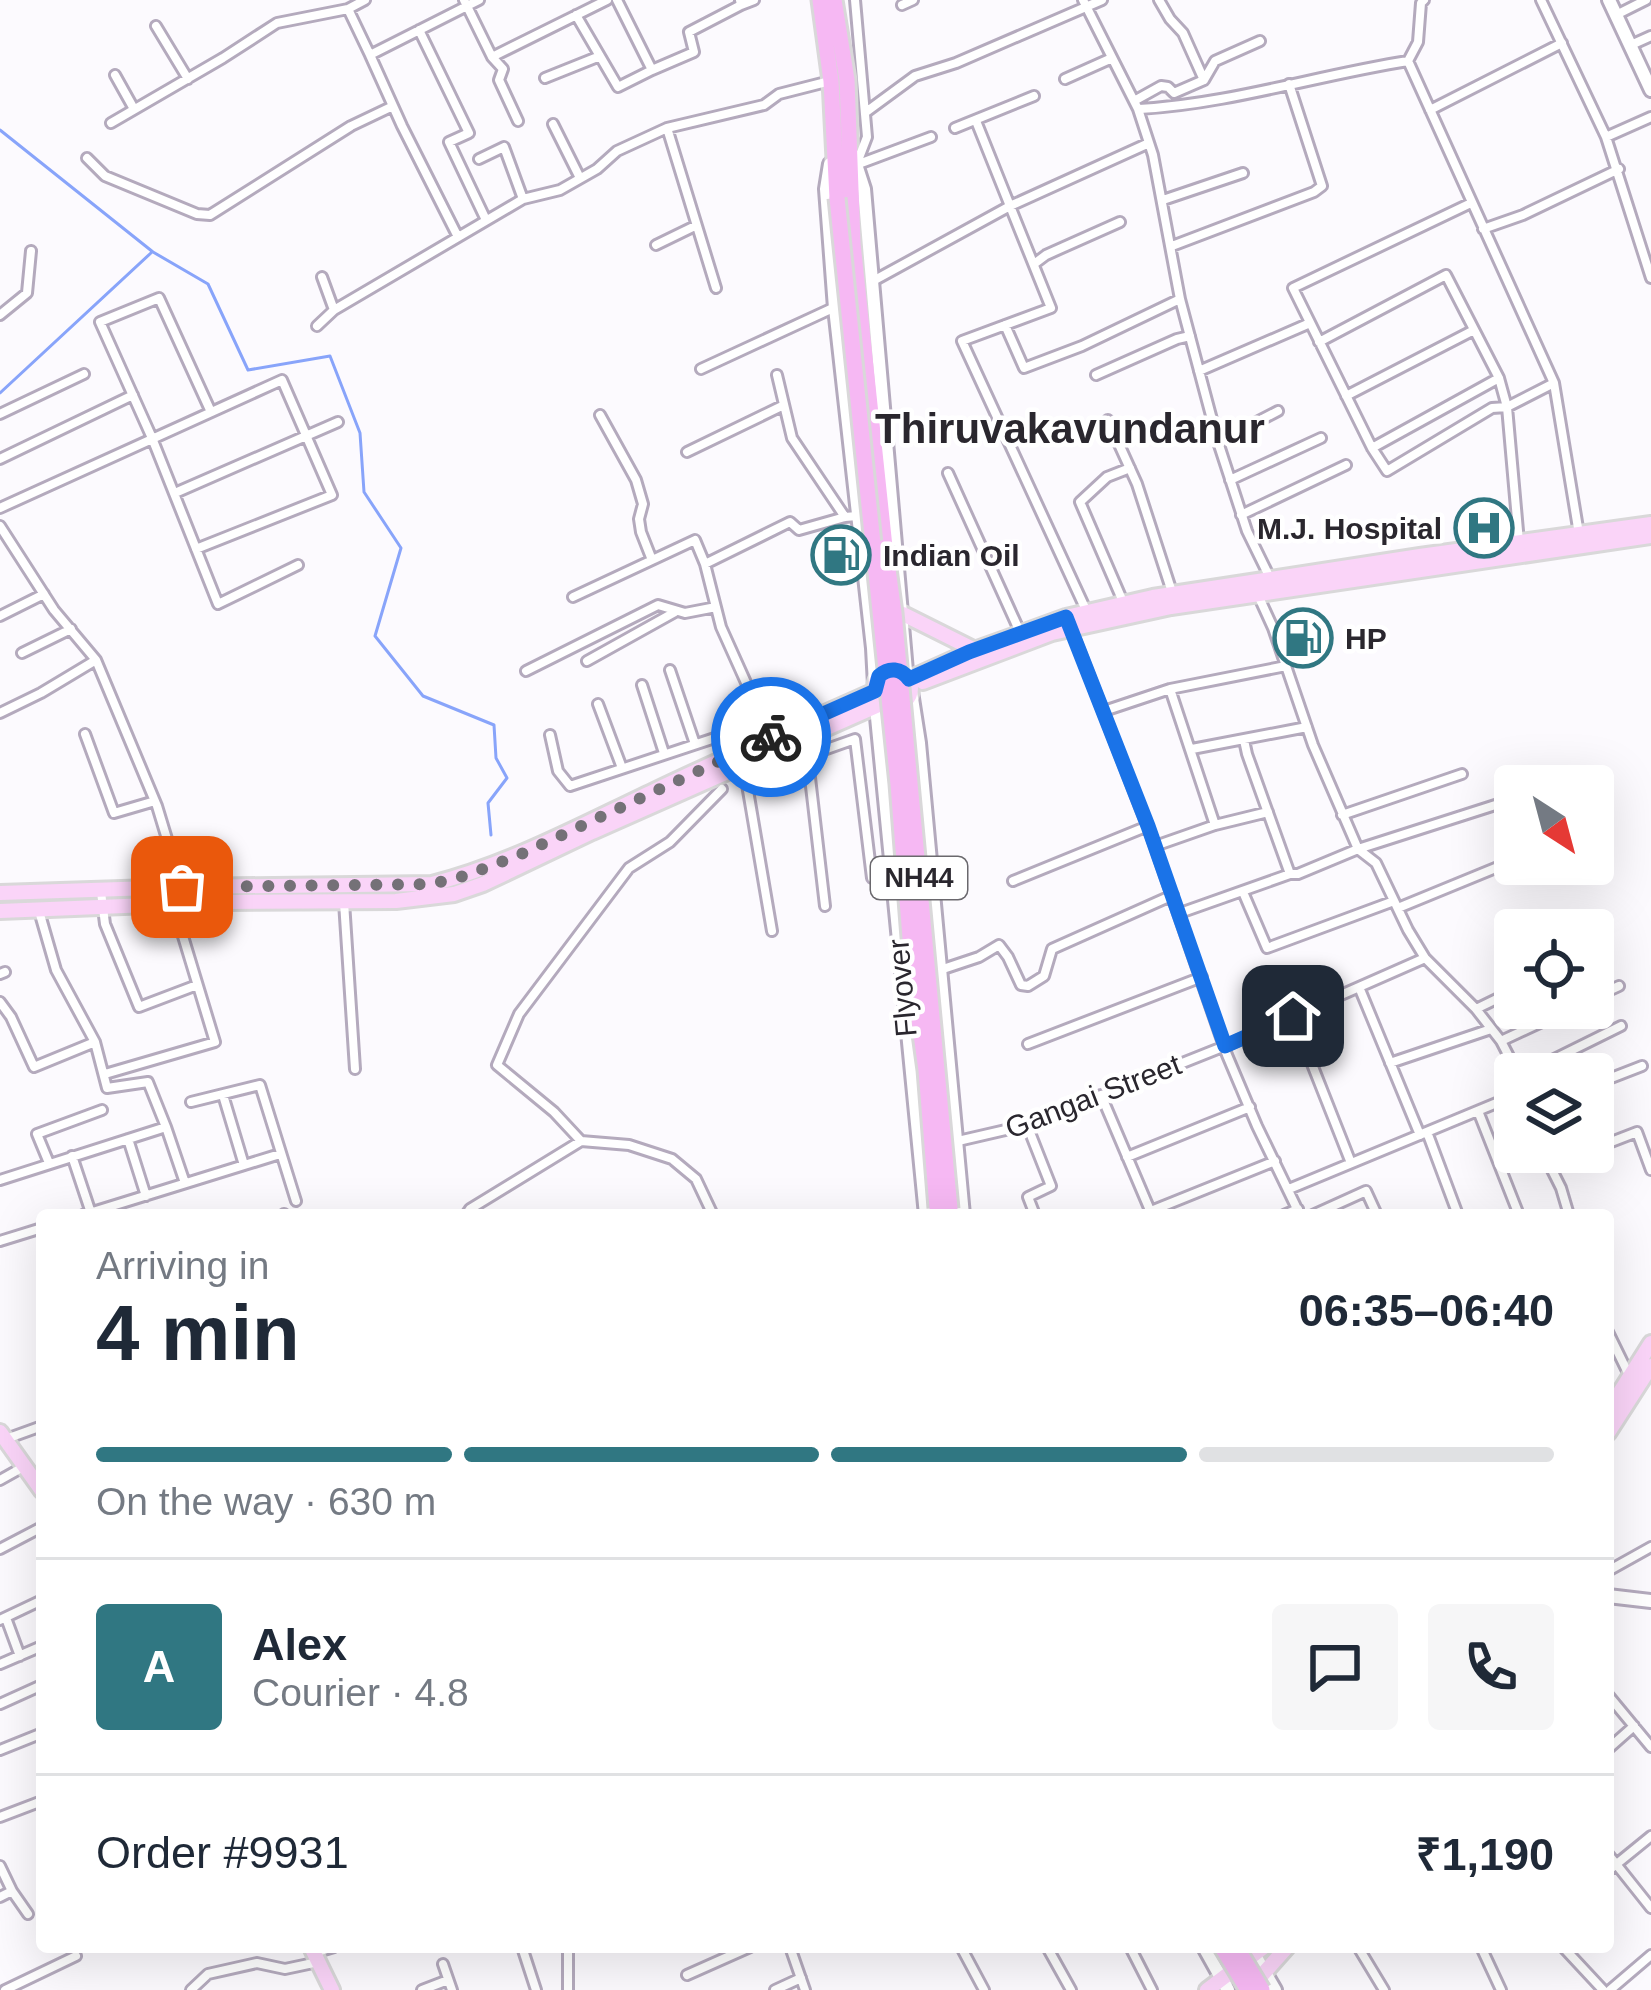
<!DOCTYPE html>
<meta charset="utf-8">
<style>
body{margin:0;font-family:Helvetica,sans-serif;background:#f6f6f7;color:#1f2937;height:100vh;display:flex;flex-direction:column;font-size:45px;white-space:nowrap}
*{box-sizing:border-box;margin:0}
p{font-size:39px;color:#747a83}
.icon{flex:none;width:66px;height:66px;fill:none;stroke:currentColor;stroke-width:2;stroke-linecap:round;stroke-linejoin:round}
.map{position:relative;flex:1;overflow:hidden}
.drawer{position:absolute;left:36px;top:1209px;width:1578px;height:744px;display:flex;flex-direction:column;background:#fff;border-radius:12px;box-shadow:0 12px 48px #0002}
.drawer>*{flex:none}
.needle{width:78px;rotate:144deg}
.fabs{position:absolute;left:1494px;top:765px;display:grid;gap:24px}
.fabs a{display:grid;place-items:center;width:120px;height:120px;border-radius:12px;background:#fff;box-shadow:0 12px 48px #0002;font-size:60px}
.pin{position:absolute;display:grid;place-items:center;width:102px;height:102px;color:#fff;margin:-51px;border-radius:24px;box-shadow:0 6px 18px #0006}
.courier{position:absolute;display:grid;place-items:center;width:120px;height:120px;margin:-60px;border:9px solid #1a73e8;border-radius:50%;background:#fff;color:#222;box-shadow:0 3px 15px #0007}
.head em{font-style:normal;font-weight:600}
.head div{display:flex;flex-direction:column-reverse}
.head{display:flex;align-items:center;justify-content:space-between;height:204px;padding:0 60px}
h1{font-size:78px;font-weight:600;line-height:90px}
.bar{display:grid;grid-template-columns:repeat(4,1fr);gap:18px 12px;align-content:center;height:144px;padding:0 60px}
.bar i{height:15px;border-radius:9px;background:#e0e1e3}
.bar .active{background:#307782}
.bar p{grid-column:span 4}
.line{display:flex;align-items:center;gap:30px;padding:0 60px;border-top:3px solid #e0e1e3}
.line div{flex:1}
.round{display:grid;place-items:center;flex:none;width:126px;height:126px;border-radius:12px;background:#f6f6f7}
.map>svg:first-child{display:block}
</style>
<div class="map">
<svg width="1651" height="1990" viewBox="0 0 1651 1990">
<rect width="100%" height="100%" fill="#fcfafe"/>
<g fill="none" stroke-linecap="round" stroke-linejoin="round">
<path stroke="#88a4fa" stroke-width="3" d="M0 130 153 252 208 284 248 370 330 356 360 433 364 492 401 548 375 636 423 696 494 725 496 758 507 778 488 803 491 835
M0 393 152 252"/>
<g stroke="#b4aabd" stroke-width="14">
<path id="street" d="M464 0 492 57 607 0
M617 0 652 70 694 52 689 32 741 5 740 0
M855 0 867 137 857 163
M1083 0 1138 109 1153 155 1180 299 1218 442 1247 531 1270 578
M1424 0 1421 3 1418 42 1408 61 1554 383 1579 534
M1541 0 1606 137 1651 278
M741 5 754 0
M902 5 913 0
M348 9 370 55 479 0
M576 15 618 87 652 70
M1616 15 1646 0
M156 26 188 79
M419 30 469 133 449 142 486 220
M1631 45 1651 36
M370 55 402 126 458 237
M492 57 503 69 499 80 518 121
M115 75 134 109
M545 78 600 56
M1065 79 1112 58
M1204 80 1215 61 1260 41
M1134 101 1161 86 1168 87 1174 93 1204 80 1183 33 1170 19 1159 0
M1139 109C1230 104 1318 75 1408 61
M1430 110 1562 43
M866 112 915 76 956 63 1102 0
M976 121 1010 206 1149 143
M111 123 223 58 277 23 348 9 365 0
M553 124 580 178
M667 128 716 288
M955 128 1034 96
M1606 137 1651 117
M87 158 105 176 197 214 210 215 351 126 393 106
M479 159 504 147 523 199
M856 165 931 137
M1163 200 1243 173
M1471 203 1293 288 1372 448 1387 471 1492 408 1507 407 1554 383
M1483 229 1523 215 1619 169
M656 245 695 226
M1172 246 1314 192 1322 186 1289 84
M1034 264 1046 255 1120 222
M322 277 334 310
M873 281 1010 206 1051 308 962 341 1086 610
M0 315 27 293 31 251
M1005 325 1024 368 1082 346 1180 299
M317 326 334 310 523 199 560 190 597 169 617 151 667 128 764 105 779 94 830 81
M1319 342 1446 275 1499 378 1507 407 1519 542
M701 369 833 308
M1199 371 1310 323
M777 375 792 438 845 517
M1096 375 1177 339 1190 336
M1346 396 1474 330
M211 412 159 298 100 322 152 438 218 604 298 565
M0 414 84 374
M600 415 636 480 643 504 639 519 641 532 652 560
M1108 420 1137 484 1172 592
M1218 442 1278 411
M1372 448 1499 378
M687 452 784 405
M0 459 133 395
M948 473 1020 632
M1230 480 1321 438
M175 493 338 422
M0 508 282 380 332 495 196 549
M1241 515 1346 465
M0 526 54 610 96 660 157 806 181 885
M705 564 790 522 799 530 845 517 857 516
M1258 595 1273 628 1313 745 1358 849 1376 863 1408 930 1425 958 1476 1009 1501 1041 1518 1074
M573 597 695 540 705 564 721 627 770 736
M1124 604 1080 502 1107 477 1130 468
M0 616 44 594
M1071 629 1151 835 1227 1055 1257 1126 1300 1215
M22 653 71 629
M587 661 675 612
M670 670 695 744
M526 671 658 605 685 613 716 607
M642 685 664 753
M1170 689 1215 825
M598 704 622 768
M1104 711 1170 689 1286 666
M0 713 41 693 96 660
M85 734 114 813 155 801
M550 735 558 771 570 786 763 722
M805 735 825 906
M1244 740 1247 754 1290 874
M1192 749 1307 727
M807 756 855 739 872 878
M744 767 772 931
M1342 815 1462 774
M1155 846 1215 825 1268 812
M1013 881 1148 826
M101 892 105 924 139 1007 197 985
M1243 892 1267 948 1394 901
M344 902 355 1069
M1398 908 1515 860
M39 911 56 970 95 1042 107 1088 148 1082 166 1127
M1180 913 1290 874H1298L1358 849 1514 799
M1593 953 1600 949
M940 970 979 957 999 945 1008 957 1021 985 1028 986 1044 976 1052 949 1173 895
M0 974 5 972
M1359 987 1420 1135
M1593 998 1619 986
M0 1002 11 1017 34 1067 95 1042
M1476 1009 1515 990
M1293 1016 1351 1163
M1501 1041 1572 1008
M1028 1044 1202 977
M1390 1063 1491 1029
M105 1074 215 1042 182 933
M1524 1074 1621 1026
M1593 1085 1642 1066
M223 1095 244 1165
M1101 1095 1152 1215
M191 1102 260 1085 296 1201
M1478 1111 1519 1215
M1027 1125 1051 1186 1028 1197 1035 1215
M1427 1132 1458 1215
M128 1139 146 1196
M581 1141 554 1112 497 1065 519 1014 629 868 670 842 722 789
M958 1141 1027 1125 1225 1046 1425 958
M1593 1149 1637 1132 1651 1170
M1543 1152 1561 1188 1569 1215
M72 1156 91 1213
M1127 1157 1250 1107
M49 1163 37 1134 102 1110
M1550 1166 1586 1152
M0 1180 166 1127 185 1183
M1289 1189 1511 1097
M1151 1211 1275 1161
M284 1214V1215
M83 1215 280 1154
M466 1215 470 1209 581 1141 629 1145 672 1159 696 1179 713 1215
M1284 1215 1298 1209
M1313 1215 1366 1191 1377 1215
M0 1241 42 1228
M1608 1332 1630 1377
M6 1439 42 1426
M0 1480 25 1466
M0 1549 42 1527
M1608 1571 1651 1547
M6 1618 20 1656
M0 1620 42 1600
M0 1664 42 1646
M1608 1695 1651 1747
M0 1704 42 1685
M1608 1749 1634 1726
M0 1750 40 1734
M0 1817 42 1801
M1608 1854 1651 1908
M0 1866 12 1891
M1608 1871 1651 1836
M0 1897 12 1891 28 1914
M522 1947 536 1990
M790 1947 805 1990
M961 1947 984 1990
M1047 1947 1071 1990
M1130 1947 1152 1990
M1358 1947 1384 1990
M1481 1947 1501 1990
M1563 1947 1603 1990
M314 1953 334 1947
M443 1964 452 1990
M687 1975 750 1947
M5 1990 76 1956
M191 1990 208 1974 257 1963 285 1969 318 1962
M422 1990 448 1980
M568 1990V1947
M775 1990 801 1978
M1610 1990 1651 1955"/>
</g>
<g stroke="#b4aabd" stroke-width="18">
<path id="secondary" d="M1609 0 1651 90
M853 155 864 189 906 671
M830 164 826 189 835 308 873 648 875 685
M911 692 919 743 963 1215
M875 697 926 1215
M1608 1596 1651 1601
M1204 1947 1228 1990
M1250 1947 1275 1990"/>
</g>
<g stroke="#d9d8d9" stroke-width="20">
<path id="primary" d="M903 614 975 650
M875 688a18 18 0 1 1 36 0a18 18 0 1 1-36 0Z
M909 679 969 652 1066 617 1153 597 1420 556 1651 524
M923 682 1052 633 1171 607 1651 536
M0 893 182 887 432 884C510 864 582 825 654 791 727 756 801 724 875 691
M0 911 223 902 396 901 454 894 483 884 592 832 883 703
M1608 1411 1651 1343
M0 1432 42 1491
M1608 1433 1651 1366
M311 1947 332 1990
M1248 1985 1263 1974 1287 1947
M1207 1990 1264 1947"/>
</g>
<g stroke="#d9d8d9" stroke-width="21">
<path id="highway" d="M820 0 831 81 837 198
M834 0 847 80 853 244 885 547"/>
</g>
<use href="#street" stroke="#fff" stroke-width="8"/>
<use href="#secondary" stroke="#fff" stroke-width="12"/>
<use href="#primary" stroke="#fad4f8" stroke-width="14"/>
<use href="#highway" stroke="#f6b8f3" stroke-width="15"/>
<g stroke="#d9d8d9" stroke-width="21" stroke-linecap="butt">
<path id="highway-bridge" d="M837 198 898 784 913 976 926 1070 937 1208
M885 547 894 613 950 1209
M1222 1947 1248 1990
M1236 1947 1262 1990"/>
</g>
<use href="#highway-bridge" stroke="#f6b8f3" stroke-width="15"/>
</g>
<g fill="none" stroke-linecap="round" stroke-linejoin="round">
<path stroke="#747177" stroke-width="12" stroke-dasharray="0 21.6" d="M182 887 432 884 464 876 517 856 771 737"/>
<path stroke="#1a73e8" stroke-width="15" d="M771 737 875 691 879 676C889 667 901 668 909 679L969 652 1066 617 1148 826 1225 1046 1293 1016"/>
</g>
<defs>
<g id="hospital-ring" transform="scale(3)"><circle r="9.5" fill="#fff" stroke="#307782" stroke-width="1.5"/><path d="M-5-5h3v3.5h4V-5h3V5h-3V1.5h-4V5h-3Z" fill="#307782"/></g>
<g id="fuel-ring" transform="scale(3)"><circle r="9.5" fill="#fff" stroke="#307782" stroke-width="1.5"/><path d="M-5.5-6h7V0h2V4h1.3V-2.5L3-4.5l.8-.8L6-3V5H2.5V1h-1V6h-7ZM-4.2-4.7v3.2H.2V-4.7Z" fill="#307782"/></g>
</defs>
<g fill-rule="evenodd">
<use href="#hospital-ring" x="1484" y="528"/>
<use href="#fuel-ring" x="841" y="555"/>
<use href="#fuel-ring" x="1303" y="638"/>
</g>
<g text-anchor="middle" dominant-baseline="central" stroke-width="9" stroke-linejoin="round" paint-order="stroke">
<rect fill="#fff" stroke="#6a686d" stroke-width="3" x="871" y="857" width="96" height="42" rx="9"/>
<g font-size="27" font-weight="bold" fill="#2a272e">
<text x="919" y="878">NH44</text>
</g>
<g font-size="30" font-weight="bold" fill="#2a272e" stroke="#fff" text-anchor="start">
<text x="1442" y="528" text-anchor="end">M.J. Hospital</text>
<text x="883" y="555">Indian Oil</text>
<text x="1345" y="638">HP</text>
</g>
<g font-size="30" fill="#2a272e" stroke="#fff">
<text transform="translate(902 988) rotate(-95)">Flyover</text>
<text transform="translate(1093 1096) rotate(-21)">Gangai Street</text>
</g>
<g font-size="42" font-weight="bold" fill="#2a272e" stroke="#fff">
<text x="1070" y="428">Thiruvakavundanur</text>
</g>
</g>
</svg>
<div class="fabs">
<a><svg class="needle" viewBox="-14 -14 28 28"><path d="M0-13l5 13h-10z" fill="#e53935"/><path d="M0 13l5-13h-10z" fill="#747a83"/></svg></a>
<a><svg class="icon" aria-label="locate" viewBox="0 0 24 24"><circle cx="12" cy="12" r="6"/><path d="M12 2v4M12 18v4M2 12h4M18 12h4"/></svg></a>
<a><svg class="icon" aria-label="layers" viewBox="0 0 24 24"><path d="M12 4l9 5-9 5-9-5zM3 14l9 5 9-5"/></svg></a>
</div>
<div class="pin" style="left:182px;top:887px;background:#ea580c"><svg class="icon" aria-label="bag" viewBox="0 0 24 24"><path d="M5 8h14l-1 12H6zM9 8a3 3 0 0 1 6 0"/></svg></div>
<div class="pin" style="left:1293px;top:1016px;background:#1f2937"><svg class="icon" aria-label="home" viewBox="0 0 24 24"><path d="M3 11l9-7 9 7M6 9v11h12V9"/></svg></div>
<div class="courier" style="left:771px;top:737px"><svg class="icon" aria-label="bike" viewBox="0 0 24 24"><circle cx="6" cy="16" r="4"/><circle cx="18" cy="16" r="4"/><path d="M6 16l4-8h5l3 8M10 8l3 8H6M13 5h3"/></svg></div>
<section class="drawer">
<div class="head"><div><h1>4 min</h1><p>Arriving in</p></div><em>06:35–06:40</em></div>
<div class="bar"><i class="active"></i><i class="active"></i><i class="active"></i><i></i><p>On the way · 630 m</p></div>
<div class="line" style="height:216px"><b class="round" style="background:#307782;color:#fff">A</b><div><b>Alex</b><p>Courier · 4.8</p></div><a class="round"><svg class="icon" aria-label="chat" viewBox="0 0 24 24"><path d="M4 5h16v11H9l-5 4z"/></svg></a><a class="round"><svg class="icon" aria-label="phone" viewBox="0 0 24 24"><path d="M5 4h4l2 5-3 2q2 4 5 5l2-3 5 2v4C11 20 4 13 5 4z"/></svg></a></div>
<div class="line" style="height:156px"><div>Order #9931</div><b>₹1,190</b></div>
</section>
</div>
